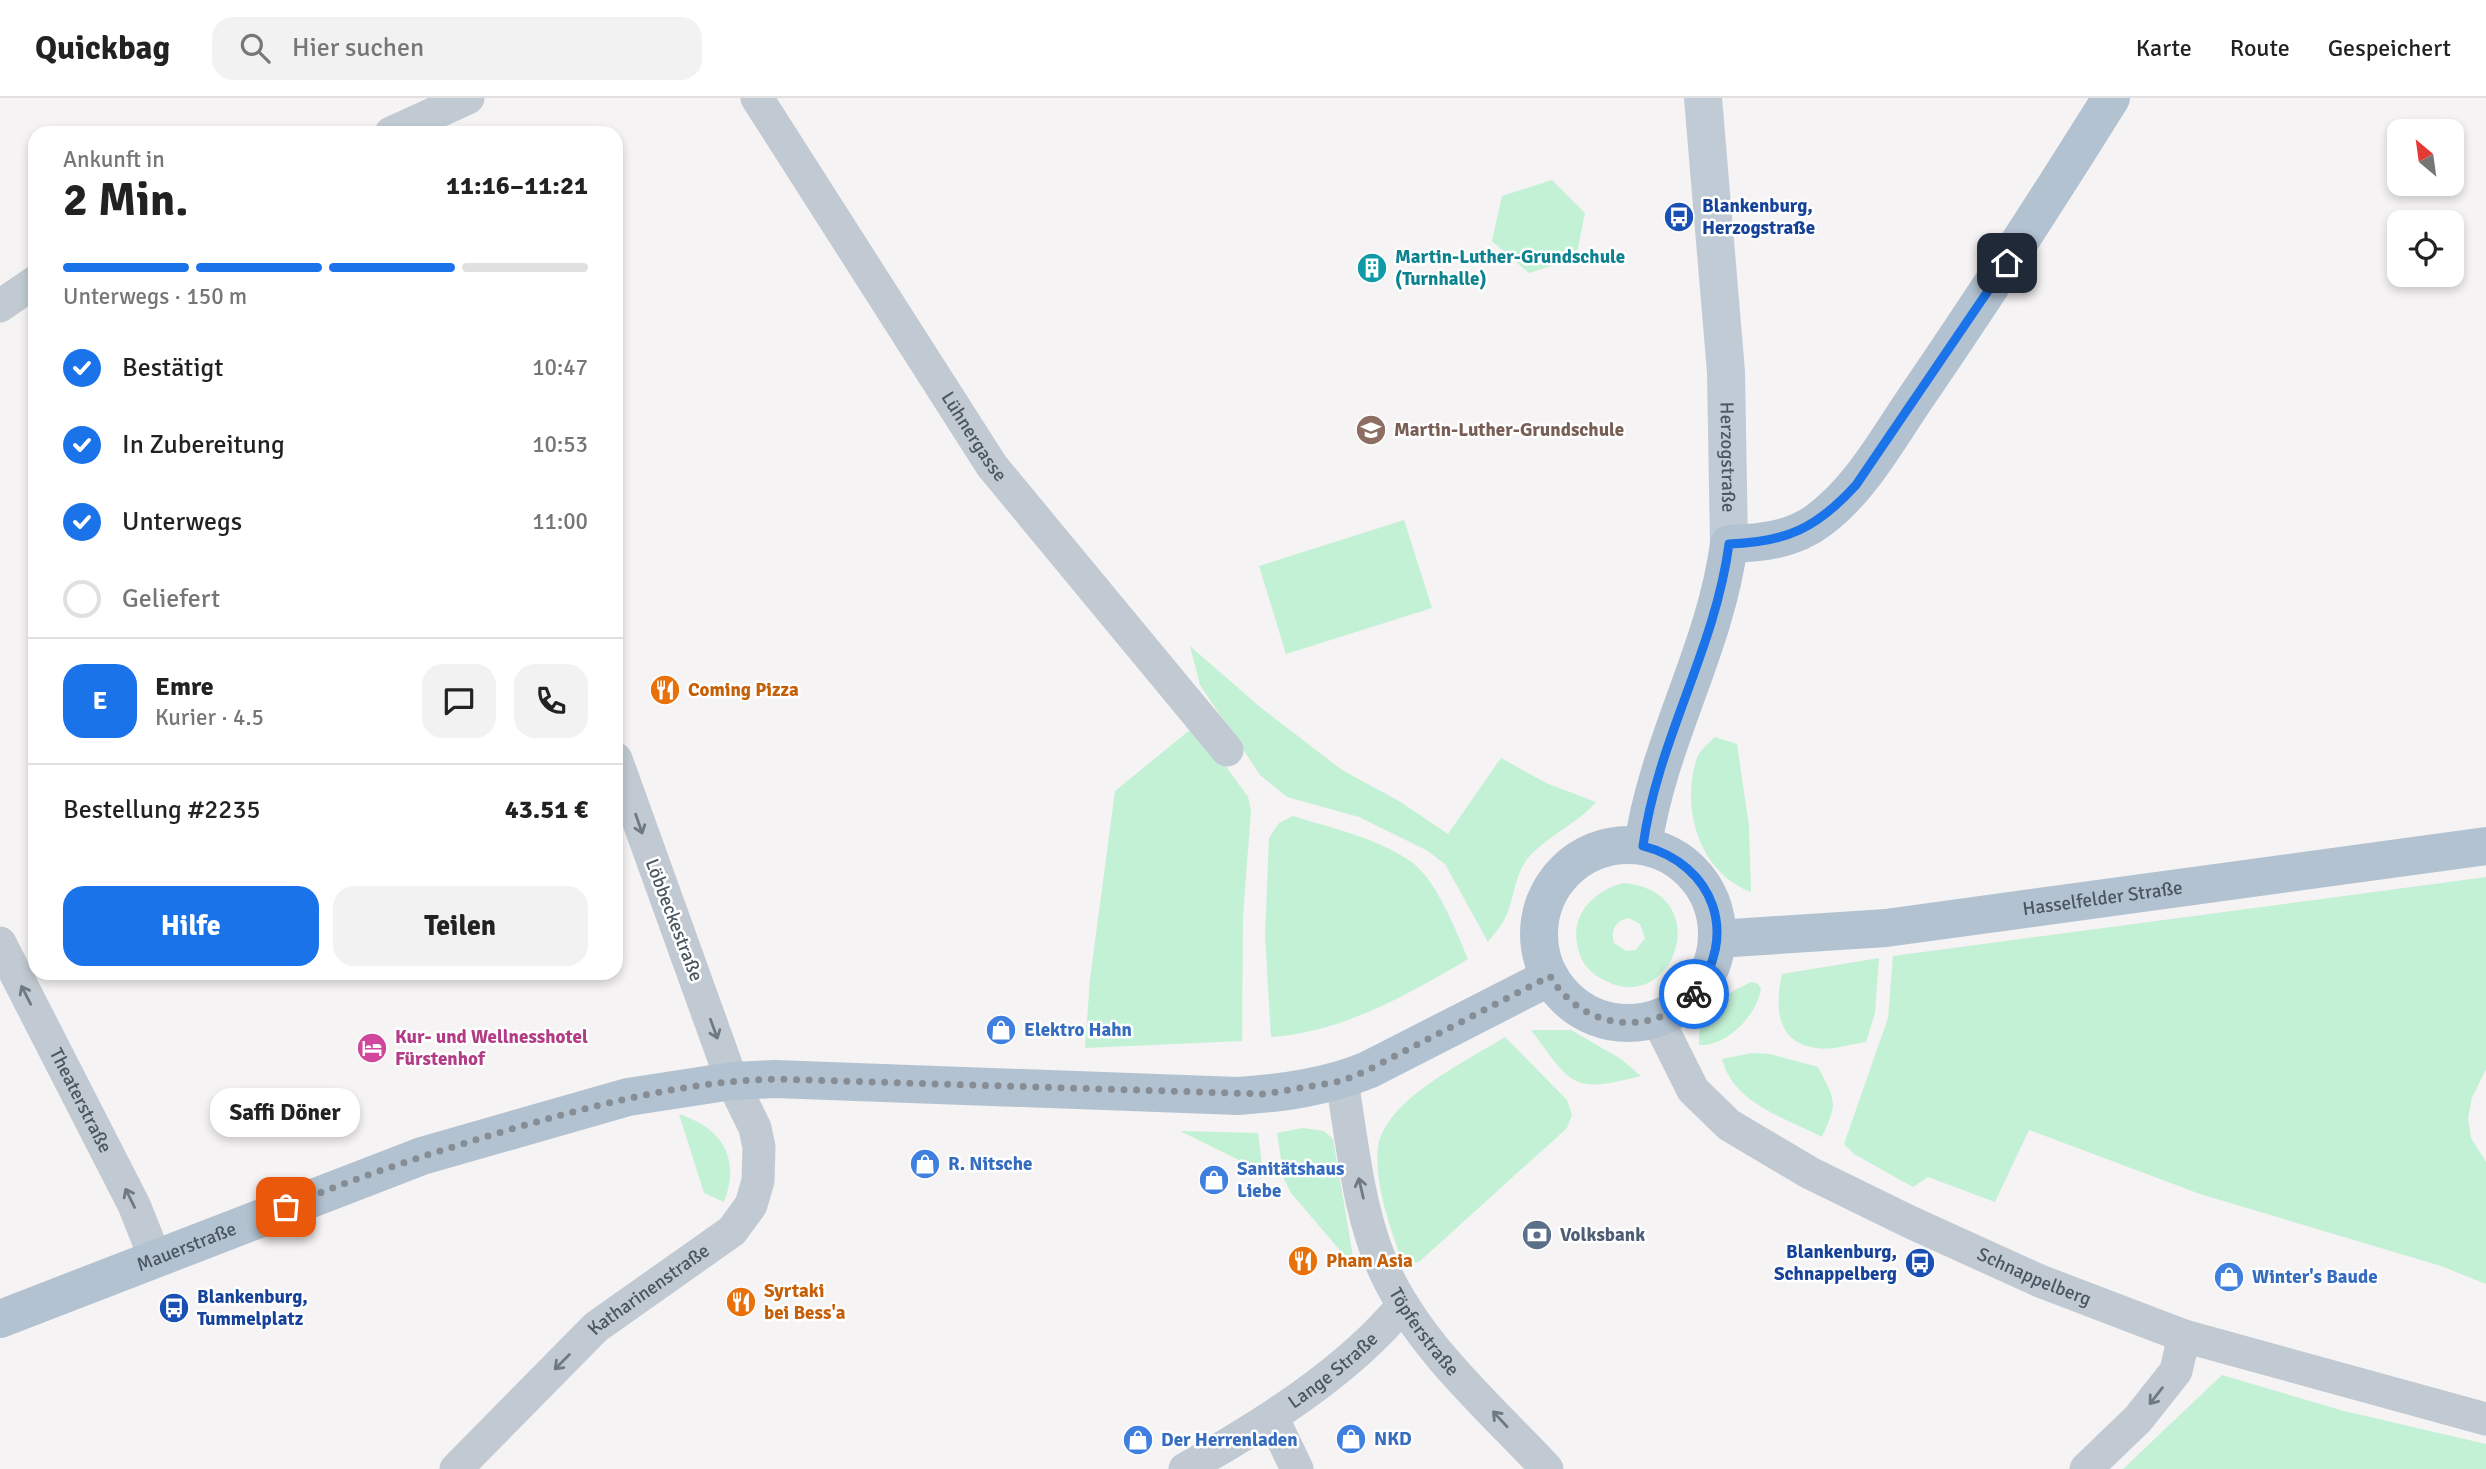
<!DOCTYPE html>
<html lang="de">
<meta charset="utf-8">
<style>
body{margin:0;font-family:Signika,sans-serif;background:#f2f2f2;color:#222;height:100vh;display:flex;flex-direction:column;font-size:26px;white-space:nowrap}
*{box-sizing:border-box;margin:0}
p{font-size:23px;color:#767676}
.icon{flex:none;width:38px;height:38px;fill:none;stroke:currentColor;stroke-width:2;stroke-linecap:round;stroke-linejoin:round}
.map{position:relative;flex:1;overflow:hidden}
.details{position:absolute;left:28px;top:28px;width:595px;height:854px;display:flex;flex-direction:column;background:#fff;border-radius:21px;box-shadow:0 4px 10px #0003}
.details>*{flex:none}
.needle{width:46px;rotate:331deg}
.controls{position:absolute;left:2387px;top:21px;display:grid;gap:14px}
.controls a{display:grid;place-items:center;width:77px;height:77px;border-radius:14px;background:#fff;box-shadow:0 4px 10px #0003;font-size:35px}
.pin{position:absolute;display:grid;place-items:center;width:60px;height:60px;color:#fff;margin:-30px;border-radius:14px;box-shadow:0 4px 10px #0006}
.courier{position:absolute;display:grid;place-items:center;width:70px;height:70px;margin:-35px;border:5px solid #1a73e8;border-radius:50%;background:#fff;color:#222;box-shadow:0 2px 9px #0007}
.bubble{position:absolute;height:49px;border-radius:21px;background:#fff;box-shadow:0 4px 10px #0003;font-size:23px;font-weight:700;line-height:49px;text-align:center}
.summary em{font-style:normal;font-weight:700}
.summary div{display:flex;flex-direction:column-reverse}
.summary{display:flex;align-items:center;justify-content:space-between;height:119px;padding:0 35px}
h1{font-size:46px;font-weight:700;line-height:52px}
.bar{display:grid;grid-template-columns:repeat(4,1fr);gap:10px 7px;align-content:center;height:84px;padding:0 35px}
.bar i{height:9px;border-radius:5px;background:#e0e0e0}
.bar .current{background:#1a73e8}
.bar p{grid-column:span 4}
.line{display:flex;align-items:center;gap:18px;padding:0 35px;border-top:2px solid #e0e0e0}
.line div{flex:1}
.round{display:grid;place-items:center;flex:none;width:74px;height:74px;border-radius:21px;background:#f2f2f2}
ol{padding:0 35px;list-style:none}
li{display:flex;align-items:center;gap:21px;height:77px}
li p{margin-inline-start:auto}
li .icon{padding:7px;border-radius:50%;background:#1a73e8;color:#fff;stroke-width:4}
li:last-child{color:#767676}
li i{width:38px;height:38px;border:4px solid #e0e0e0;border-radius:50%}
.cta{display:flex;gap:14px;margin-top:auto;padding:14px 35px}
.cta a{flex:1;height:80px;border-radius:21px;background:#1a73e8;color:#fff;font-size:28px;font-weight:700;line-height:80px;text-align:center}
.cta a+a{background:#f2f2f2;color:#222}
header{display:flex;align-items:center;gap:42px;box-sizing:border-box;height:98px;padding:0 35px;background:#fff;border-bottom:2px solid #e0e0e0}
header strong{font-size:33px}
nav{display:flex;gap:38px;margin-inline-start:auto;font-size:24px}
.search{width:490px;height:63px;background:#f2f2f2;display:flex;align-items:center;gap:18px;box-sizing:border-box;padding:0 24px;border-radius:21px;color:#767676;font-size:26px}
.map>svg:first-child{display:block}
</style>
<header>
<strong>Quickbag</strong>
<div class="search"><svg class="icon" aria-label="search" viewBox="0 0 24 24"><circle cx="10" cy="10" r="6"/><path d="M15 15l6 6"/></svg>Hier suchen</div>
<nav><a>Karte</a><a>Route</a><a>Gespeichert</a></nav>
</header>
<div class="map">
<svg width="2486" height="1371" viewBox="0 0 2486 1371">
<rect width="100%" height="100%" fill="#f5f3f3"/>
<path fill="#c3f1d5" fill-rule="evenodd" d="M1552 82 1585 115 1576 160 1529 175 1492 143 1502 98Z
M1404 422 1432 510 1286 556 1259 468Z
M1190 548 1260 609 1342 672 1399 703 1448 736 1501 660 1546 685 1596 704C1576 727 1548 737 1528 760 1513 779 1515 802 1504 822 1500 830 1493 837 1488 844L1445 766 1426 752 1359 719 1287 699 1260 677 1200 587Z
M1196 627 1248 699 1251 712 1243 818 1242 943 1085 950 1090 881 1115 693Z
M1715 639 1737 646 1749 728 1751 794C1699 775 1680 709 1697 660 1700 652 1709 645 1715 639Z
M1293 718C1331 730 1377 740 1410 763 1436 780 1456 833 1468 861 1407 897 1343 934 1271 939L1265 838 1269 740 1279 725Z
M2486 779V971L2472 1000 2468 1020 2471 1040 2486 1064V1186L2441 1168 2200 1096 2029 1032 1995 1104 1928 1079 1913 1089 1854 1056 1844 1046 1888 920 1893 858Z
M1623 785C1718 793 1674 918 1606 883 1596 879 1587 871 1582 862 1565 825 1587 795 1623 785ZM1629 820 1640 826 1645 840 1636 852 1626 853 1614 845C1610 832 1616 822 1629 820Z
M1879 860 1875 915 1866 944C1851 946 1830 953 1816 950 1775 944 1775 907 1782 876Z
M1751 884 1757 885 1761 890C1758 916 1727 949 1699 947 1697 912 1722 898 1751 884Z
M1531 932H1571L1621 961 1641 978C1571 996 1572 987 1531 932Z
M1505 939 1567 1002 1572 1017 1567 1030 1419 1164 1403 1166C1391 1131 1374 1087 1378 1050 1384 1002 1467 963 1505 939Z
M1752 955 1770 956 1818 969C1836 1004 1838 1003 1822 1039 1785 1020 1733 1005 1722 961Z
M679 1016C722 1030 741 1060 724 1104L704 1095Z
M1303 1030 1324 1033 1333 1041 1355 1170 1291 1095 1284 1081 1277 1035Z
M1180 1033 1258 1035 1262 1067 1257 1071Z
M2222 1277 2344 1313 2486 1346V1371H2123Z"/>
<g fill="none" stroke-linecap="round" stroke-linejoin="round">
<g stroke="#c1cad2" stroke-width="33">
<path id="s1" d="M757 0 992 368 1227 652"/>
<path d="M391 35 468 0"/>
<path d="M0 208 35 184"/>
<path id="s2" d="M0 845 134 1107 156 1162"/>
<path id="s3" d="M1657 920 1693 992 1729 1027 1810 1075 1910 1124 2040 1183 2184 1238 2486 1321"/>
<path id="s4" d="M1342 983C1353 1049 1359 1124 1390 1184 1427 1256 1493 1313 1547 1371"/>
<path d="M1272 1319 1297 1371"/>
<path id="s5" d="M456 1371 596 1229 732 1133 751 1107 758 1083 759 1049 755 1030 732 983 616 661"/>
<path id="s6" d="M1185 1371C1261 1328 1347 1275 1403 1207"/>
<path d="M2086 1371 2138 1321 2176 1273 2184 1238"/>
</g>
<path stroke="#c1cbd6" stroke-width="38" id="s7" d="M1703 0 1726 274 1729 446"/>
<g stroke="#b3c2d1" stroke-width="38">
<circle cx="1628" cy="836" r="89"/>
<path d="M1643 748C1658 643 1715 552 1729 446 1761 445 1793 442 1819 422 1861 391 1888 340 1917 298 1984 200 2048 101 2111 0"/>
<path id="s8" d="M1717 841 1886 830 2486 748"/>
<path id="s9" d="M0 1221 422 1058 628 999 732 983 775 981 1238 998C1283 995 1326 989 1368 972L1550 879"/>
</g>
</g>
<defs><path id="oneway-shaft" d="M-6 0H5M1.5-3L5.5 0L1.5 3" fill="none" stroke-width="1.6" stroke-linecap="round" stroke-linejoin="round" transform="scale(1.75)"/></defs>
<g stroke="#6e7983">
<use href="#oneway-shaft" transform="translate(639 726) rotate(71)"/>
<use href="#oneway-shaft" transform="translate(26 897) rotate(-117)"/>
<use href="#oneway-shaft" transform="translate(714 931) rotate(70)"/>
<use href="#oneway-shaft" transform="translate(1361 1090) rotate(-103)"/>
<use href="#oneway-shaft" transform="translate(130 1100) rotate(-116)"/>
<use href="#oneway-shaft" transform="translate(562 1264) rotate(135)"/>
<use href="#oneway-shaft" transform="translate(2156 1298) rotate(128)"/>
<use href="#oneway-shaft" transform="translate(1500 1321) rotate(-133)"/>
</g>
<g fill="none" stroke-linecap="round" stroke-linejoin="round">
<path stroke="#868d94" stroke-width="7" stroke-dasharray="0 12.6" d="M286 1109C355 1079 426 1057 498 1035 590 1008 679 984 775 981L1265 996 1342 983 1368 972 1550 878C1581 931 1651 941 1694 896"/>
<path stroke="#1a73e8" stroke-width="9" d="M1694 896C1740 838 1714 766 1643 748 1657 643 1715 552 1729 446 1787 444 1817 430 1856 387L2007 165"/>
</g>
<defs>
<g id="bus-disc" transform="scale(1.575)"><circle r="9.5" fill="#1a4fb4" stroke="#fff"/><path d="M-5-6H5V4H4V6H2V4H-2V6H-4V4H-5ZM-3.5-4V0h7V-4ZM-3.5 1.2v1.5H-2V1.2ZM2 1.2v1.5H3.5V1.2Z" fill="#fff"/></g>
<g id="building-disc" transform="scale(1.575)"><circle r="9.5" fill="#0f9aa8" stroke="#fff"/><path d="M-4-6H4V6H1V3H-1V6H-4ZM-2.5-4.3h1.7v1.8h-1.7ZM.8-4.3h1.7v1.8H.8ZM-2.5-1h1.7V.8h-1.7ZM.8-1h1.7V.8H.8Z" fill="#fff"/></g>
<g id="school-disc" transform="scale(1.575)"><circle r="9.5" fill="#8d6e63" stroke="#fff"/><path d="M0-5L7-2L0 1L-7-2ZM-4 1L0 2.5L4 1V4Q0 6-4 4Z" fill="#fff"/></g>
<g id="restaurant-disc" transform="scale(1.575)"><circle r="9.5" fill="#e8710a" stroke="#fff"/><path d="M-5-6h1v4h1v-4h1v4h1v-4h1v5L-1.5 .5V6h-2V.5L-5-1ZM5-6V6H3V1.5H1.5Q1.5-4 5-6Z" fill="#fff"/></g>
<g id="shop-disc" transform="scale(1.575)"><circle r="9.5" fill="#3f7fe0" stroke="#fff"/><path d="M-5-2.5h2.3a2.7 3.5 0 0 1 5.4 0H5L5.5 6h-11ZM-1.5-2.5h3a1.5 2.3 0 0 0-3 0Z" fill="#fff"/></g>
<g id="hotel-disc" transform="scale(1.575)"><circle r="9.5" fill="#d1479c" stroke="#fff"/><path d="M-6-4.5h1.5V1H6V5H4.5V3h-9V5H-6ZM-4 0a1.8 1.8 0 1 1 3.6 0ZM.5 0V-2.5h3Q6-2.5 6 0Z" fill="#fff"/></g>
<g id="bank-disc" transform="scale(1.575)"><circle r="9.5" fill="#5c6f8a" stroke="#fff"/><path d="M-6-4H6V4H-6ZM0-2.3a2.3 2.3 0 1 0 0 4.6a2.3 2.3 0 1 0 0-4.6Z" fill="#fff"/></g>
</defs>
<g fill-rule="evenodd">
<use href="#bus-disc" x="1679" y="119"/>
<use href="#building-disc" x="1372" y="170"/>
<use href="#school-disc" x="1371" y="332"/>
<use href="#restaurant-disc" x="665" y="592"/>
<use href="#shop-disc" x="1001" y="932"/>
<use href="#hotel-disc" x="372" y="950"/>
<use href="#shop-disc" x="925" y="1066"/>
<use href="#shop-disc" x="1214" y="1082"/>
<use href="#bank-disc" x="1537" y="1137"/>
<use href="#restaurant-disc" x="1303" y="1163"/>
<use href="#bus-disc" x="1920" y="1165"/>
<use href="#shop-disc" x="2229" y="1179"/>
<use href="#restaurant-disc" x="741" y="1204"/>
<use href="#bus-disc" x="174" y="1210"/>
<use href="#shop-disc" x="1351" y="1341"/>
<use href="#shop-disc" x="1138" y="1342"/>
</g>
<g text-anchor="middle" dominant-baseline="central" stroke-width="5" stroke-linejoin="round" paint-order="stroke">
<g font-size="19" font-weight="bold" fill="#164399" stroke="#fff" text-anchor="start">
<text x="1702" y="108">Blankenburg,<tspan x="1702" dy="22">Herzogstraße</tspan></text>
<text x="1897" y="1154" text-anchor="end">Blankenburg,<tspan x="1897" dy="22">Schnappelberg</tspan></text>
<text x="197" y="1199">Blankenburg,<tspan x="197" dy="22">Tummelplatz</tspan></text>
</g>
<g font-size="19" font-weight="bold" fill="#0d838f" stroke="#fff" text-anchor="start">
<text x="1395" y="159">Martin-Luther-Grundschule<tspan x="1395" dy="22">(Turnhalle)</tspan></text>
</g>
<g font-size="19" font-weight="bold" fill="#785e54" stroke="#fff" text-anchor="start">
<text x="1394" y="332">Martin-Luther-Grundschule</text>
</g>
<g font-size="19" fill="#4a5661" stroke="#fff">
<text stroke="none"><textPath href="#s1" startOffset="402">Lühnergasse</textPath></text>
<text stroke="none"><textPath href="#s7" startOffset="360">Herzogstraße</textPath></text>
<text stroke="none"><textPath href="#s8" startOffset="388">Hasselfelder Straße</textPath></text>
<text transform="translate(674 822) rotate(69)">Löbbeckestraße</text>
<text stroke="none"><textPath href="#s2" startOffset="177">Theaterstraße</textPath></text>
<text stroke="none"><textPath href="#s9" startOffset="200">Mauerstraße</textPath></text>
<text stroke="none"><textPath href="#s3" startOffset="472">Schnappelberg</textPath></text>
<text stroke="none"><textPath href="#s5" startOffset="264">Katharinenstraße</textPath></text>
<text stroke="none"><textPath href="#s4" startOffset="268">Töpferstraße</textPath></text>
<text stroke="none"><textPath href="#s6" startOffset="178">Lange Straße</textPath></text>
</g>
<g font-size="19" font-weight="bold" fill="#c56008" stroke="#fff" text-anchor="start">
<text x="688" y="592">Coming Pizza</text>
<text x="1326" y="1163">Pham Asia</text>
<text x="764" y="1193">Syrtaki<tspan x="764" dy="22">bei Bess'a</tspan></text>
</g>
<g font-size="19" font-weight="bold" fill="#366cbe" stroke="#fff" text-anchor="start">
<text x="1024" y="932">Elektro Hahn</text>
<text x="948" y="1066">R. Nitsche</text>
<text x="1237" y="1071">Sanitätshaus<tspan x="1237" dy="22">Liebe</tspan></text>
<text x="2252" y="1179">Winter's Baude</text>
<text x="1374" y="1341">NKD</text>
<text x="1161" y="1342">Der Herrenladen</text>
</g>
<g font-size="19" font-weight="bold" fill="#b23c85" stroke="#fff" text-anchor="start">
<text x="395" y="939">Kur- und Wellnesshotel<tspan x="395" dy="22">Fürstenhof</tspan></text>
</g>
<g font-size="19" font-weight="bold" fill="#4e5e75" stroke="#fff" text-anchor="start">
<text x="1560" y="1137">Volksbank</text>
</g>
</g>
</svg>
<div class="controls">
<a><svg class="needle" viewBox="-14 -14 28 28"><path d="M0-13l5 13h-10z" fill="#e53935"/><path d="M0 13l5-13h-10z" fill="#767676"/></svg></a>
<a><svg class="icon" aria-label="locate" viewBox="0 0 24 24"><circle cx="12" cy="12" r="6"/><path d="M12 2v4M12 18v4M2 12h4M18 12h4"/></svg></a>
</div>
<div class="pin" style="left:286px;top:1109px;background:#ea580c"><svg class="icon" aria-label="bag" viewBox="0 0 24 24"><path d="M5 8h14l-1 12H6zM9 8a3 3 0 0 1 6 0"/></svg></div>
<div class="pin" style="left:2007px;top:165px;background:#1f2937"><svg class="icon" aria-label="home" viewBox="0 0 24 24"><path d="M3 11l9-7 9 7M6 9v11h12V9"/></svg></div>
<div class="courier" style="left:1694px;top:896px"><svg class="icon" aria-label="bike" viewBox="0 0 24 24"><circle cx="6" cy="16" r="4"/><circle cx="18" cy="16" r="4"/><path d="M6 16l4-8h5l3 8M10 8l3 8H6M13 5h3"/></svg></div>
<div class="bubble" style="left:210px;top:990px;width:150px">Saffi Döner</div>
<section class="details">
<div class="summary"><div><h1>2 Min.</h1><p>Ankunft in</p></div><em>11:16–11:21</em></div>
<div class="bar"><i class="current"></i><i class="current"></i><i class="current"></i><i></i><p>Unterwegs · 150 m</p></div>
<ol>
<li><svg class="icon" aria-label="check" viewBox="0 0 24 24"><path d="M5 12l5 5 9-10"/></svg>Bestätigt<p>10:47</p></li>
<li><svg class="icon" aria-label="check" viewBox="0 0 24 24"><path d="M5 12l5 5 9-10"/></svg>In Zubereitung<p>10:53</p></li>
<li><svg class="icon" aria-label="check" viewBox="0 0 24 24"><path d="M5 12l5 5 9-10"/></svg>Unterwegs<p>11:00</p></li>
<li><i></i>Geliefert</li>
</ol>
<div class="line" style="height:126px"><b class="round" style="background:#1a73e8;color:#fff">E</b><div><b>Emre</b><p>Kurier · 4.5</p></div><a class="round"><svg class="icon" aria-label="chat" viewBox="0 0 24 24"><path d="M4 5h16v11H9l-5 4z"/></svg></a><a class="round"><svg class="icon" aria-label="phone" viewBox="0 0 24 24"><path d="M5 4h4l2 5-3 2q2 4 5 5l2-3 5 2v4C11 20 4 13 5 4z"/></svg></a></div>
<div class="line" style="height:91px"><div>Bestellung #2235</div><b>43.51 €</b></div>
<div class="cta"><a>Hilfe</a><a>Teilen</a></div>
</section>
</div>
